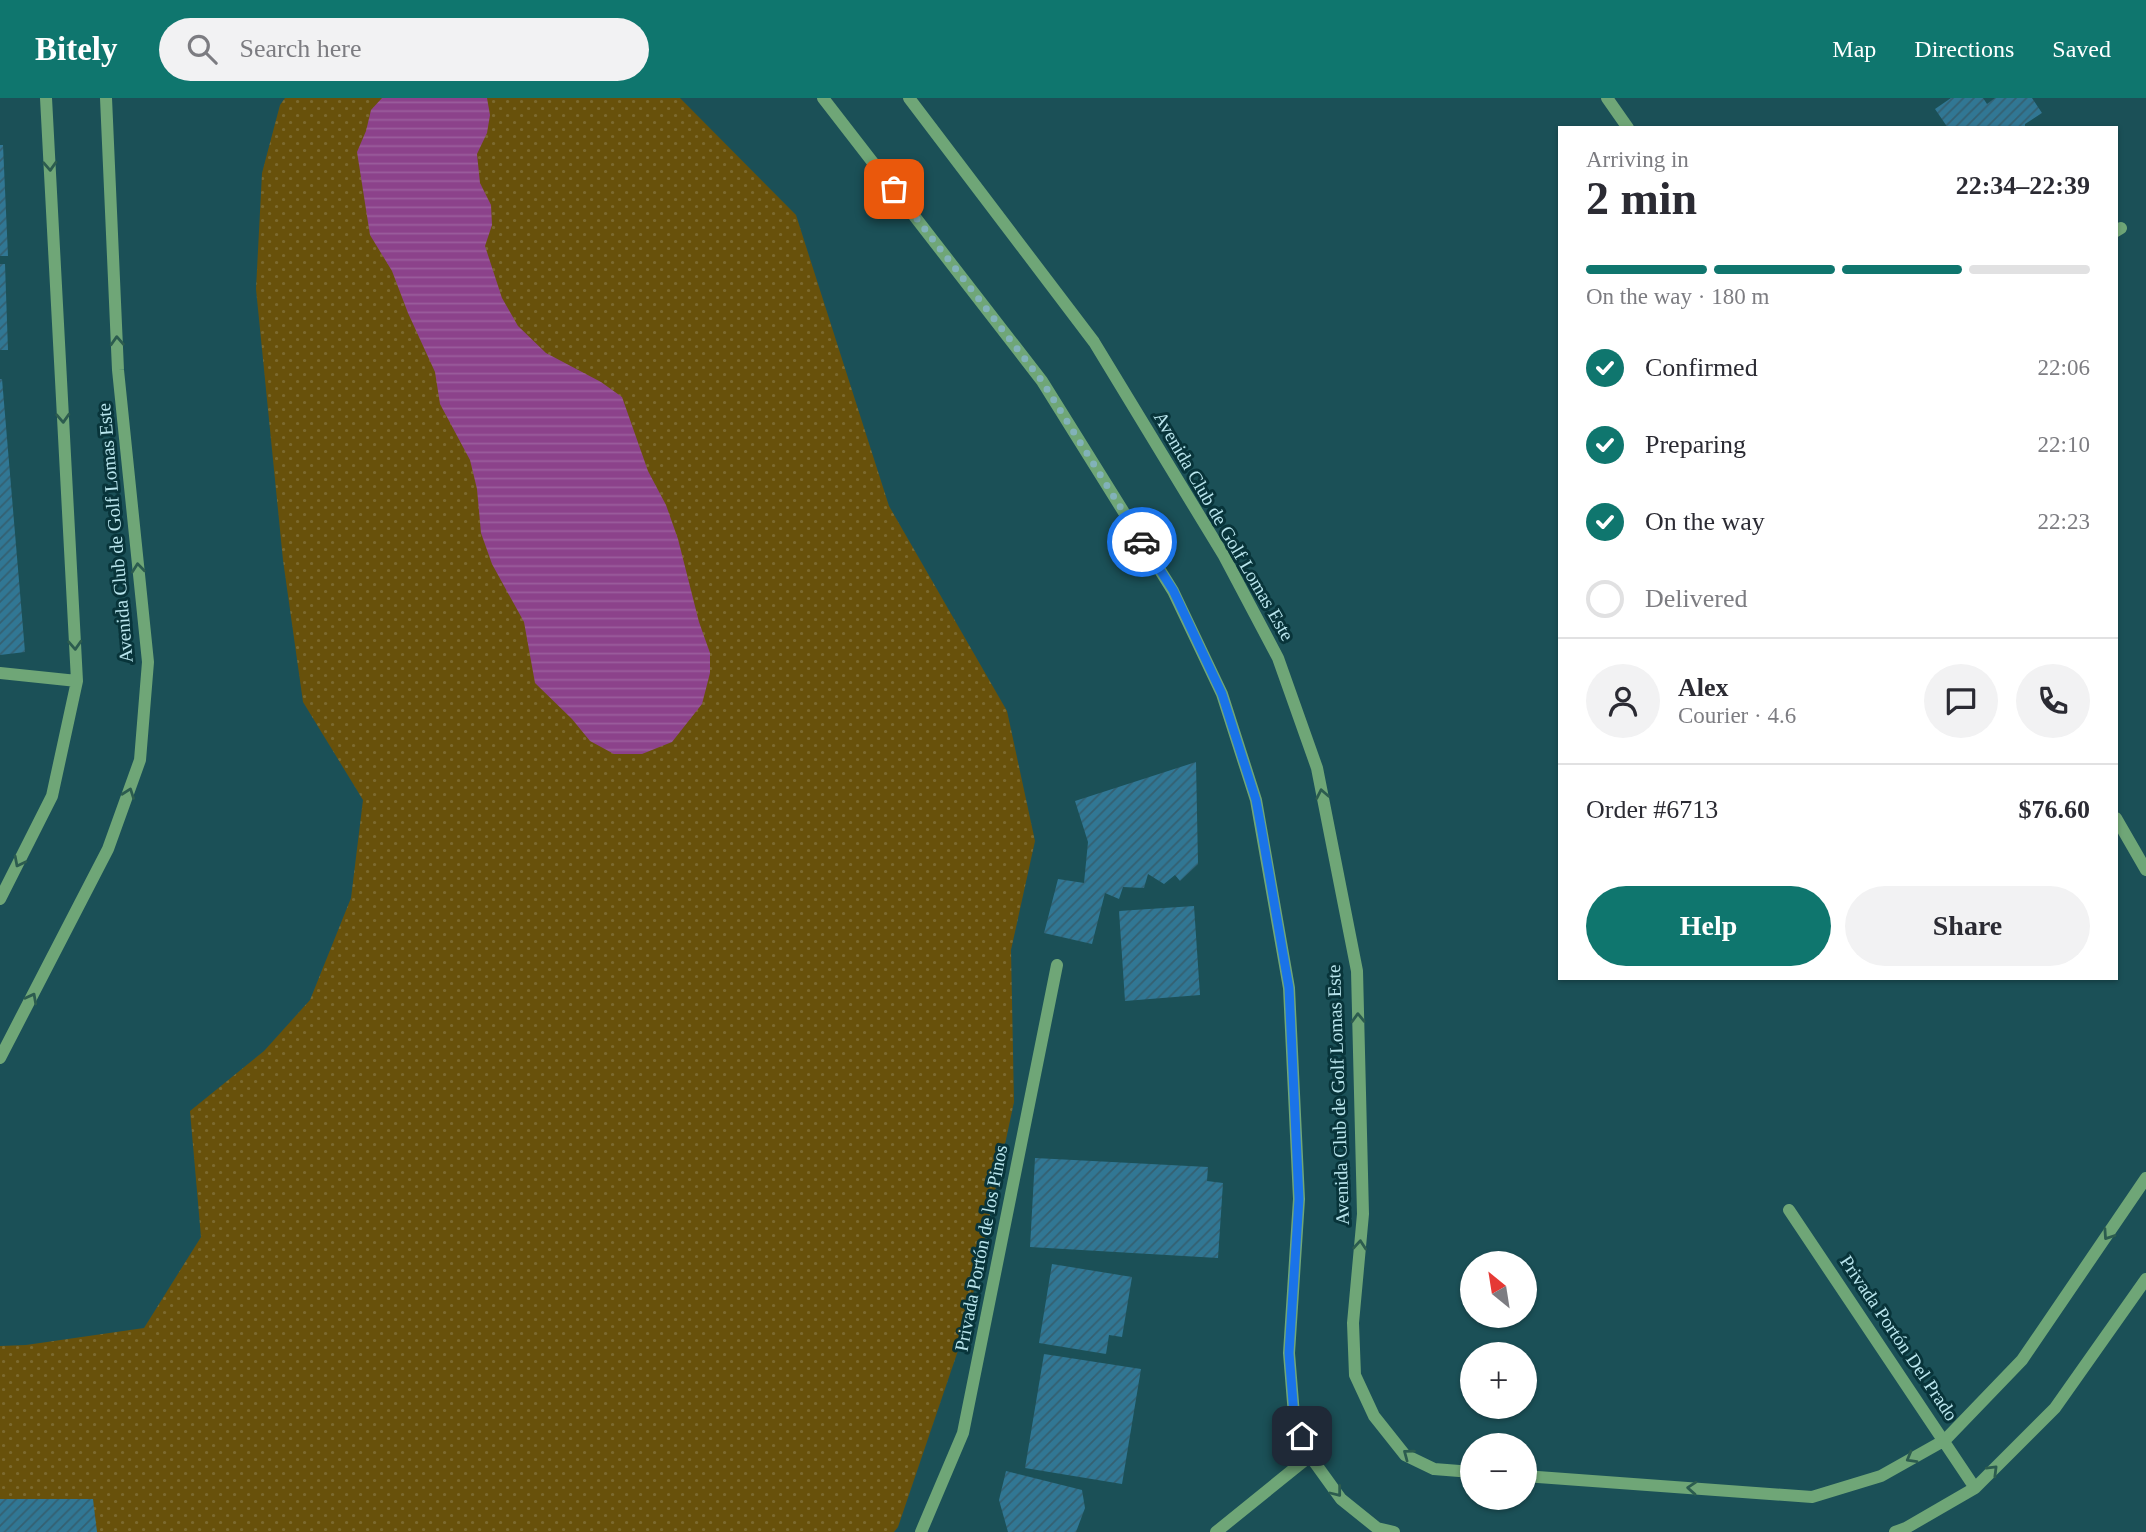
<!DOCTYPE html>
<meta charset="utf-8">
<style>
body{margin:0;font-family:"Times New Roman",serif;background:#f2f2f3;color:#2b2b33;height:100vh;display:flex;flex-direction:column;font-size:26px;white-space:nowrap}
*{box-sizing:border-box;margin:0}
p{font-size:23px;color:#7c7c81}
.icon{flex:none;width:38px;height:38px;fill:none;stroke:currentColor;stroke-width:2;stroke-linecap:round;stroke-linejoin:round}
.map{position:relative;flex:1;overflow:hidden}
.side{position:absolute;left:1558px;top:28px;width:560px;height:854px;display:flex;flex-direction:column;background:#fff;border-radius:0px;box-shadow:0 2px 5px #0004}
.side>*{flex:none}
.needle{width:46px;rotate:330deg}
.fabs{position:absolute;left:1460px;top:1153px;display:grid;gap:14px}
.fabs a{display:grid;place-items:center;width:77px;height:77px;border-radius:50%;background:#fff;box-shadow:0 2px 5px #0004;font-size:35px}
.pin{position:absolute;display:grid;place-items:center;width:60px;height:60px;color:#fff;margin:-30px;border-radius:14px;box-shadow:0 4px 10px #0006}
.courier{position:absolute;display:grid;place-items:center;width:70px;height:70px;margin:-35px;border:5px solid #1a73e8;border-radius:50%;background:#fff;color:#222;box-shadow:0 2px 9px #0007}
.summary em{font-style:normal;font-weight:700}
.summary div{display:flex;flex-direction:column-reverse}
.summary{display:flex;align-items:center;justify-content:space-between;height:119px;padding:0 28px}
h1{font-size:46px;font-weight:700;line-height:52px}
.bar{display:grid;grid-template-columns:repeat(4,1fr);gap:10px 7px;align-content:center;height:84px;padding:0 28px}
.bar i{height:9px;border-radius:5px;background:#e1e1e2}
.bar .selected{background:#0f766e}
.bar p{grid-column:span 4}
.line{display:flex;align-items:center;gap:18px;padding:0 28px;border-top:2px solid #e1e1e2}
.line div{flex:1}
.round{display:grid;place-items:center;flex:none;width:74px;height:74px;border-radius:37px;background:#f2f2f3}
ol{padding:0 28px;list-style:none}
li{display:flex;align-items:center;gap:21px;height:77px}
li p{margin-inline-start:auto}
li .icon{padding:7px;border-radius:50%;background:#0f766e;color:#fff;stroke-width:4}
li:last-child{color:#7c7c81}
li i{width:38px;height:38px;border:4px solid #e1e1e2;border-radius:50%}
.button{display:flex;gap:14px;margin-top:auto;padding:14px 28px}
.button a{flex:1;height:80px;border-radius:42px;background:#0f766e;color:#fff;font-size:28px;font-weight:700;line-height:80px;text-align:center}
.button a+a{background:#f2f2f3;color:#2b2b33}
header{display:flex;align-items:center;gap:42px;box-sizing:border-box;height:98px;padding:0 35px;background:#0f766e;color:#fff}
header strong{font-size:33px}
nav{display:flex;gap:38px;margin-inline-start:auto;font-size:24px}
.search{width:490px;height:63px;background:#f2f2f3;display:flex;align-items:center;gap:18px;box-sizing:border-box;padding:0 24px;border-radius:38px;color:#7c7c81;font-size:26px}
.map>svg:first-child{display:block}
</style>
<header>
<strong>Bitely</strong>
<div class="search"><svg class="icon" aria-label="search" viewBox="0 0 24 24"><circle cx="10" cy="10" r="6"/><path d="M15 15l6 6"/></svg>Search here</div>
<nav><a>Map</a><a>Directions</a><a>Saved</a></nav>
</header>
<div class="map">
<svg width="2146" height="1434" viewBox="0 0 2146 1434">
<defs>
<pattern id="grass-dots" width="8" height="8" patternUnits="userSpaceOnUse" patternTransform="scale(1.75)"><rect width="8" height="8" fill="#68510b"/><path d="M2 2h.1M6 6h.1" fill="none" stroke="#7c6a2f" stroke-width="1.8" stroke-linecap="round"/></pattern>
<pattern id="water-rules" width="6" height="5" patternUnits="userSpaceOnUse" patternTransform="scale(1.75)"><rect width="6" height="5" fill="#8c428b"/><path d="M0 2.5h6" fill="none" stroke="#9a5d9c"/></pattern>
<pattern id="building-hatch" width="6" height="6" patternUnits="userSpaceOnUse" patternTransform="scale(1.75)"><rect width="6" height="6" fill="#317794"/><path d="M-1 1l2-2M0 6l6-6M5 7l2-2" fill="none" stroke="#346071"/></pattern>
</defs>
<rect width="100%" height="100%" fill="#1b5057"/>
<path fill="url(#grass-dots)" d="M285 0H680L796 117 889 408 1007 613 1035 743 1011 852 1014 1004 966 1229 898 1429 894 1434H0V1248L26 1247 144 1230 201 1139 190 1013 264 953 310 902 351 800 363 702 303 604 283 462 256 191 262 75 280 7Z"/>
<path fill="url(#water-rules)" d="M382 0H487L490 17 487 35 477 56 480 85 491 107 492 127 485 148 502 200 518 228 546 255 601 284 622 299 648 373 666 407 678 441 699 524 710 555V575L702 606 672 644 642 656H614L590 643 572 621 535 585 524 524 492 466 481 435 477 391 470 362 440 306 435 274 408 215 392 173 370 137 357 54 366 33 371 12Z"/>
<path fill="url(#building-hatch)" d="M1951 0H1983L1987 6 1995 0H2032L2042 15 2025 26V30H1948L1935 11Z
M0 47H3L8 158H0Z
M0 166H5L8 252H0Z
M0 281H2L25 554 0 557Z
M1196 664 1198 766 1180 783 1175 777 1164 786 1148 776 1144 790 1123 789 1119 801 1105 795 1092 846 1044 835 1058 781 1084 785 1088 744 1075 703Z
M1194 808 1200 897 1125 903 1119 813Z
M1035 1060 1208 1069 1207 1083 1223 1085 1218 1160 1030 1149Z
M1052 1166 1132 1179 1122 1239 1109 1237 1106 1256 1039 1245Z
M1044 1256 1141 1271 1122 1386 1025 1370Z
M1006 1373 1082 1392 1085 1410 1076 1434H1008L999 1402Z
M0 1401H93L97 1434H0Z"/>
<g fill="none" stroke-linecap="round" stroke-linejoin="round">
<path stroke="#6fa677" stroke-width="12" d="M823 0 1042 283 1173 493 1222 596 1256 702 1289 890 1299 1101 1289 1255 1294 1317 1310 1358 1341 1401 1377 1430 1394 1434
M909 0 1094 244 1224 458 1278 560 1317 670 1357 873 1363 1116 1353 1225 1355 1277 1374 1318 1405 1357 1434 1371 1472 1374
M1607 0 1628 30
M2116 133 2121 130
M0 575 77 583
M2116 720 2146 772
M0 801 52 698 77 583 46 0
M0 960 108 751 140 662 148 564 118 272 106 0
M1789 1112 1975 1390
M1524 1378 1812 1399 1881 1378 1945 1342 2022 1262 2146 1080
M921 1434 963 1335 1057 867
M1216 1434 1310 1358
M1895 1434 1906 1430 1975 1390 2055 1310 2146 1181"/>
</g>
<defs><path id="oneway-chevron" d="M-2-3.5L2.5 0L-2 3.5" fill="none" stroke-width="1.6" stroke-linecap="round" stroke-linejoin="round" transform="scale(1.75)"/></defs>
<g stroke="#2c5c4f">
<use href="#oneway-chevron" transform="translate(50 68) rotate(87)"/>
<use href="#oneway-chevron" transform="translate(117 243) rotate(-93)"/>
<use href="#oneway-chevron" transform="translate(63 320) rotate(87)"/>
<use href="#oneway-chevron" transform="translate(138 470) rotate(-96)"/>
<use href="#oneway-chevron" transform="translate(75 547) rotate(87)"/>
<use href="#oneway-chevron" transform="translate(129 695) rotate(-70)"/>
<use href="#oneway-chevron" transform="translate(1322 696) rotate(-101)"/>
<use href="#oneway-chevron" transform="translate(19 764) rotate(117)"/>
<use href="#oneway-chevron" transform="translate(32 900) rotate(-62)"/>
<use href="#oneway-chevron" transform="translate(1358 920) rotate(-92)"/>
<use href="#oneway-chevron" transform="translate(2108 1137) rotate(124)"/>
<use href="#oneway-chevron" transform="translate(1360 1147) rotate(-85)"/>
<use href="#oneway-chevron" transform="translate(1408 1356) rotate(-143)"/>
<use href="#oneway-chevron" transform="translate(1911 1360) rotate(150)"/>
<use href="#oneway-chevron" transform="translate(1993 1372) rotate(-45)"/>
<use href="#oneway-chevron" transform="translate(1692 1390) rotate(-176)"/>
<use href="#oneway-chevron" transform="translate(1337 1394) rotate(52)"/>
</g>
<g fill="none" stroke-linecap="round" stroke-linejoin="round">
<path stroke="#82b2b9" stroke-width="7" stroke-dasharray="0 12.6" d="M894 91 1042 283 1142 444"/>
<path stroke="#1a73e8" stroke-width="9" d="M1142 444 1173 492 1222 596 1256 702 1261 729 1289 890 1299 1101 1289 1255 1294 1317 1302 1338"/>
</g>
<g text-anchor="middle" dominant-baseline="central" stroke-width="6" stroke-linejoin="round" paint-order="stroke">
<g font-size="19" fill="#bae6ee" stroke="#08343a">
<text transform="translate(1224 428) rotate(60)">Avenida Club de Golf Lomas Este</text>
<text transform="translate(115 435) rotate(-95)">Avenida Club de Golf Lomas Este</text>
<text transform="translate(1338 997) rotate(-92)">Avenida Club de Golf Lomas Este</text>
<text transform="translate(981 1150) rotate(-79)">Privada Portón de los Pinos</text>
<text transform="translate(1899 1240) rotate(56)">Privada Portón Del Prado</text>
</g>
</g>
</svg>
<div class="fabs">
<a><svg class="needle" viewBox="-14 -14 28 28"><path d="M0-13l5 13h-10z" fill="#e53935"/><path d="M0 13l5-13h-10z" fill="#7c7c81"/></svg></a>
<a>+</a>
<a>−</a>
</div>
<div class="pin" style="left:894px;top:91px;background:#ea580c"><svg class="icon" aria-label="bag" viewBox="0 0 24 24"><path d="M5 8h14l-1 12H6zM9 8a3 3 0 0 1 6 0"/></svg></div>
<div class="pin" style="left:1302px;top:1338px;background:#1f2937"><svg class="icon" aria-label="home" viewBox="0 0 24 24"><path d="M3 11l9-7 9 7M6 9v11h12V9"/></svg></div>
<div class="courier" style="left:1142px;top:444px"><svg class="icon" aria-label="car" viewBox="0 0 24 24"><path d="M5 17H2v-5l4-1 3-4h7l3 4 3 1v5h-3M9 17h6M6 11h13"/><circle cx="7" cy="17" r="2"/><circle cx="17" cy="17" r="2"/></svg></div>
<section class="side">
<div class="summary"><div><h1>2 min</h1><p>Arriving in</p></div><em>22:34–22:39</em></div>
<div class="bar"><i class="selected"></i><i class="selected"></i><i class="selected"></i><i></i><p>On the way · 180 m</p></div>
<ol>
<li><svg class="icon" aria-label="check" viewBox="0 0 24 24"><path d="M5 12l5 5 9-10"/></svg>Confirmed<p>22:06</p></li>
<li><svg class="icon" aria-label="check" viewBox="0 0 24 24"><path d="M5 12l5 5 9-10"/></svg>Preparing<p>22:10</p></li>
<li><svg class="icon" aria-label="check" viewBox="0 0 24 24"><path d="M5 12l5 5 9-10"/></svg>On the way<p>22:23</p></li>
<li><i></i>Delivered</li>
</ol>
<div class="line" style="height:126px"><a class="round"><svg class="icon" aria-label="person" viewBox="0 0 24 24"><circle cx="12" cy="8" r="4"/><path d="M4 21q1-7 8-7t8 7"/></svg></a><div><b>Alex</b><p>Courier · 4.6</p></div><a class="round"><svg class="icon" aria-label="chat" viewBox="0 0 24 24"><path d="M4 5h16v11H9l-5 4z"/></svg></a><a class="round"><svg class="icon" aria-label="phone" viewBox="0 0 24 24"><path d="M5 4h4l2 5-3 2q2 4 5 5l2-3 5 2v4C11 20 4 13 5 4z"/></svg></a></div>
<div class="line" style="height:91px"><div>Order #6713</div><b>$76.60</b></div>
<div class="button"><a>Help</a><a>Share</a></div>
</section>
</div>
